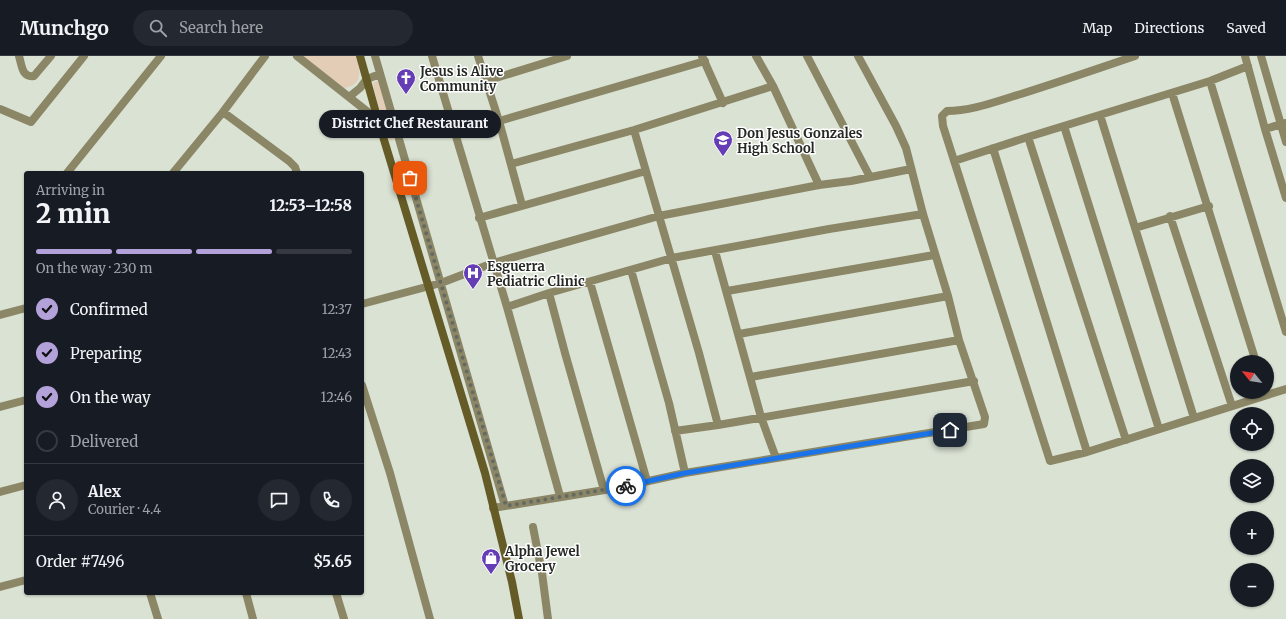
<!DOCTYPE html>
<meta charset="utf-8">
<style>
body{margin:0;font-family:Merriweather,serif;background:#242831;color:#f1f3f6;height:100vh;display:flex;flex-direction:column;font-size:15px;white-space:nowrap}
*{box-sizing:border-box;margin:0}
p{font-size:13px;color:#9ea1a6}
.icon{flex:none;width:22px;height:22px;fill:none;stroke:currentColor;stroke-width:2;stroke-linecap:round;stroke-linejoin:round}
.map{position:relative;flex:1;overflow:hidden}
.drawer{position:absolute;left:24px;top:115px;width:340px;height:424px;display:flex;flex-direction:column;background:#171b24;border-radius:4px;box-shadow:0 1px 3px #0004}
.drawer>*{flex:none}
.needle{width:26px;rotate:300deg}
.buttons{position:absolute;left:1230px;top:299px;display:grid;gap:8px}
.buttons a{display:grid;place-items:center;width:44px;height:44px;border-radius:50%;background:#171b24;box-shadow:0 1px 3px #0004;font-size:20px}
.pin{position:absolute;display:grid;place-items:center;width:34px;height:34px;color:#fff;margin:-17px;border-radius:8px;box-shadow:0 2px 6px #0006}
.courier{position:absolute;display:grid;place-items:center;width:40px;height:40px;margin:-20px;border:3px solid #1a73e8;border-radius:50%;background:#fff;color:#222;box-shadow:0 1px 5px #0007}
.bubble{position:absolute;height:28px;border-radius:14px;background:#171b24;box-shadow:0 1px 3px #0004;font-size:13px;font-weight:800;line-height:28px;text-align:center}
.head em{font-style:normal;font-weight:800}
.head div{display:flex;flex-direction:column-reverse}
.head{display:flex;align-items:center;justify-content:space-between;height:68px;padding:0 12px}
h1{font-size:26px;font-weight:800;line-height:30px}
.bar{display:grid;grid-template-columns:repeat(4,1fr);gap:6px 4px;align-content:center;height:48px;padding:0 12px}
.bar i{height:5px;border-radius:3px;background:#363941}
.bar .current{background:#b2a2d9}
.bar p{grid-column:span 4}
.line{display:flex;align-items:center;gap:10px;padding:0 12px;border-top:1px solid #363941}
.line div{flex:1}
.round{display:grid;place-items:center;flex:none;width:42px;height:42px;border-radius:21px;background:#242831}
ol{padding:0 12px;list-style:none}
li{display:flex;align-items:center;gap:12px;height:44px}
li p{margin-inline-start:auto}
li .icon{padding:4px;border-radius:50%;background:#b2a2d9;color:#111;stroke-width:4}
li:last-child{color:#9ea1a6}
li i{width:22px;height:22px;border:2px solid #363941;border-radius:50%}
header{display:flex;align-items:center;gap:24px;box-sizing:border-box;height:56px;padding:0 20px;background:#171b24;border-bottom:1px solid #363941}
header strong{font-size:19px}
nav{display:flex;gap:22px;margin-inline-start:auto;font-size:14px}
.search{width:280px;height:36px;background:#242831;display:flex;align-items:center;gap:10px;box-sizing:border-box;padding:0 14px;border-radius:22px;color:#9ea1a6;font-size:15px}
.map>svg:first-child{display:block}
</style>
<header>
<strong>Munchgo</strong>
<div class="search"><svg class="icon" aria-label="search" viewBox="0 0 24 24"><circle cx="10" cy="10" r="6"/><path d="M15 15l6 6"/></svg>Search here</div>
<nav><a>Map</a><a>Directions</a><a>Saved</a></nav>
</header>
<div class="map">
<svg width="1286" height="563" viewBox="0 0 1286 563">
<rect width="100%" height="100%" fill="#dae2d4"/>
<path fill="#e3cdb7" d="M302 0H356C360 14 364 29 344 32Z
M379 24 395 80 392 85 388 83 386 78 374 33 373 27Z"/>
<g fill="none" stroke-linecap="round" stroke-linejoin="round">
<path stroke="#8b8665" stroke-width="8" d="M19 0C22 10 22 22 34 20L51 0
M297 0 378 64
M375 0 505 450
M432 0 507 251 560 440
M478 0 499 65 522 149
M702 0 723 47
M756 0 773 30 819 129
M807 0 870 121
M1135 0C1097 13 1059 26 1021 38 997 45 972 55 947 55L942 60 943 70 1050 405 1087 396 1286 333
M1245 0 1265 73 1286 142
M1261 0 1286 86
M486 25 567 0
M1210 25 1286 276
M1172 37 1256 306
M349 41 360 32 367 23 380 18
M0 53 31 66 84 0
M223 56 289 105 295 111 297 117
M1100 59 1194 362
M499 65 705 5
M1064 70 1159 373
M1265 73 1285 67
M634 74 699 297 718 369
M1028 81 1126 384
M993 92 1087 396
M954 105 1028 81 1210 25 1248 10
M511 108 634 74 773 30
M67 117 161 0
M173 117 223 56 265 0
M1170 160 1232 350
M479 162 646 115
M1135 172 1209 150
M715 195 761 361 776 402
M631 214 669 347 685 417
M590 226 647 425
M727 235 934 199
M549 237 565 297 604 434
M362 248 441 227 493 207 659 160 819 129 851 125 911 113
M507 251 549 237 672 202 829 173 923 158
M0 259 26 252
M739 278 948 240
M751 321 959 284
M362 329 390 417 430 563
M0 351 26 344
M675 375 718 369 974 325
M0 436 26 429
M493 452 617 432 685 417 984 368 985 361 959 284 948 240 923 158 906 92 896 70 858 0
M533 471 542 517 548 563
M0 531 26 524
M150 537 158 563
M246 537 253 563
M336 537 344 563"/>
<path stroke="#645b27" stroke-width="8" d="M360 0 378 64 485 417 512 526 519 563"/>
</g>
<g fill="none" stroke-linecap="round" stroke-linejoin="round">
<path stroke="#646961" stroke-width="4" stroke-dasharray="0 7.2" d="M410 122 506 450 626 430"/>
<path stroke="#1a73e8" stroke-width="5" d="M626 430 685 417 950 374"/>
</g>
<defs>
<g id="church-pin" transform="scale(1)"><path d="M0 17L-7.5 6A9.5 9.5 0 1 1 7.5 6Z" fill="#653eb6" stroke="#fff"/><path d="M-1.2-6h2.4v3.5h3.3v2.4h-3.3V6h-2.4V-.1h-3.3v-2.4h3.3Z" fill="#fff"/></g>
<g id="school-pin" transform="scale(1)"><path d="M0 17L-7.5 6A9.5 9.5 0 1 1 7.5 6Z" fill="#653eb6" stroke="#fff"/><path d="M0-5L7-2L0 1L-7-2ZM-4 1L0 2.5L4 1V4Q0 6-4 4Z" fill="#fff"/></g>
<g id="hospital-pin" transform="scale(1)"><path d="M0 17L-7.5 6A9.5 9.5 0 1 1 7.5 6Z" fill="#653eb6" stroke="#fff"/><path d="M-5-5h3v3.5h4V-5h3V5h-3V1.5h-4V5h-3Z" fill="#fff"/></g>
<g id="shop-pin" transform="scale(1)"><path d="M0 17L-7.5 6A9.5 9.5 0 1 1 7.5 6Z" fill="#653eb6" stroke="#fff"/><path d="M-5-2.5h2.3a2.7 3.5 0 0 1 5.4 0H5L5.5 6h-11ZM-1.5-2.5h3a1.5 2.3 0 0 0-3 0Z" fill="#fff"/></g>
</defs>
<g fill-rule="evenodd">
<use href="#church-pin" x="406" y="22"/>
<use href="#school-pin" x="723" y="84"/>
<use href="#hospital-pin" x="473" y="217"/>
<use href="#shop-pin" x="491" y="502"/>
</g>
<g text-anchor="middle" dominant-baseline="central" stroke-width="3" stroke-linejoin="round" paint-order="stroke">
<g font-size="13" font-weight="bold" fill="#252823" stroke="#fff" text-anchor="start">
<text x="420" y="15">Jesus is Alive<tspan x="420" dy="15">Community</tspan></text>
<text x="737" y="77">Don Jesus Gonzales<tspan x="737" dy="15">High School</tspan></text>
<text x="487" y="210">Esguerra<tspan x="487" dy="15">Pediatric Clinic</tspan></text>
<text x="505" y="495">Alpha Jewel<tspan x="505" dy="15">Grocery</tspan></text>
</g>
</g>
</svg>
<div class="buttons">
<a><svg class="needle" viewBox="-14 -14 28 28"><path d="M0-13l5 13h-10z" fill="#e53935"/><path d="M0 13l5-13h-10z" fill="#9ea1a6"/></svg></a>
<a><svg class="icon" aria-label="locate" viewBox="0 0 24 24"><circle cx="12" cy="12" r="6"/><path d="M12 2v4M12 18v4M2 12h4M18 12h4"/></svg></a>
<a><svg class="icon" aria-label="layers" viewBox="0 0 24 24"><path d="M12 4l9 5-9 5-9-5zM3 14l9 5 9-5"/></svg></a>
<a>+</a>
<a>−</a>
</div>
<div class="pin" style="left:410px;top:122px;background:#ea580c"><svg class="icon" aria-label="bag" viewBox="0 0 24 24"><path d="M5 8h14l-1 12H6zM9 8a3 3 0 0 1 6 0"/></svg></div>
<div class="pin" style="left:950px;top:374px;background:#1f2937"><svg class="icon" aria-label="home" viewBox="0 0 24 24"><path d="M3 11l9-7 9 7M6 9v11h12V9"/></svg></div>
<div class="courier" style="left:626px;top:430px"><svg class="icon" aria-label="bike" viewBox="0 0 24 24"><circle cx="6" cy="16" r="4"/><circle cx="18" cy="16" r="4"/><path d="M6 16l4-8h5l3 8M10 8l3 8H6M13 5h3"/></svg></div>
<div class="bubble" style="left:319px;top:54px;width:182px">District Chef Restaurant</div>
<section class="drawer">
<div class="head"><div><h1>2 min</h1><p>Arriving in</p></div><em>12:53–12:58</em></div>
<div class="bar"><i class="current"></i><i class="current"></i><i class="current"></i><i></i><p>On the way · 230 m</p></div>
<ol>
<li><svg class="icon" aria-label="check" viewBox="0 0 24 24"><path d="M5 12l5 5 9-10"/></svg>Confirmed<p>12:37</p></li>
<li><svg class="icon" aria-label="check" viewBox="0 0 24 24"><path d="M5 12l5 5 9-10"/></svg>Preparing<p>12:43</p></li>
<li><svg class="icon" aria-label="check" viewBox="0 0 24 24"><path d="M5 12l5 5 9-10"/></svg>On the way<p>12:46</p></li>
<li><i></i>Delivered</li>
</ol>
<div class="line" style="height:72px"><a class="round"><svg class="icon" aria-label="person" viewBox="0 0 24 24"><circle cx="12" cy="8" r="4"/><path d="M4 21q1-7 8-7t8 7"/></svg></a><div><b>Alex</b><p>Courier · 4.4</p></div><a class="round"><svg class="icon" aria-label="chat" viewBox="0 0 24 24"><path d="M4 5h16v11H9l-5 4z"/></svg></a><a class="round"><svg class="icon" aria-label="phone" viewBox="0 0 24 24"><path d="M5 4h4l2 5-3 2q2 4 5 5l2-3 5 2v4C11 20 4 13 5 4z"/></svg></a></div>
<div class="line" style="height:52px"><div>Order #7496</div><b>$5.65</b></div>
</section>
</div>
